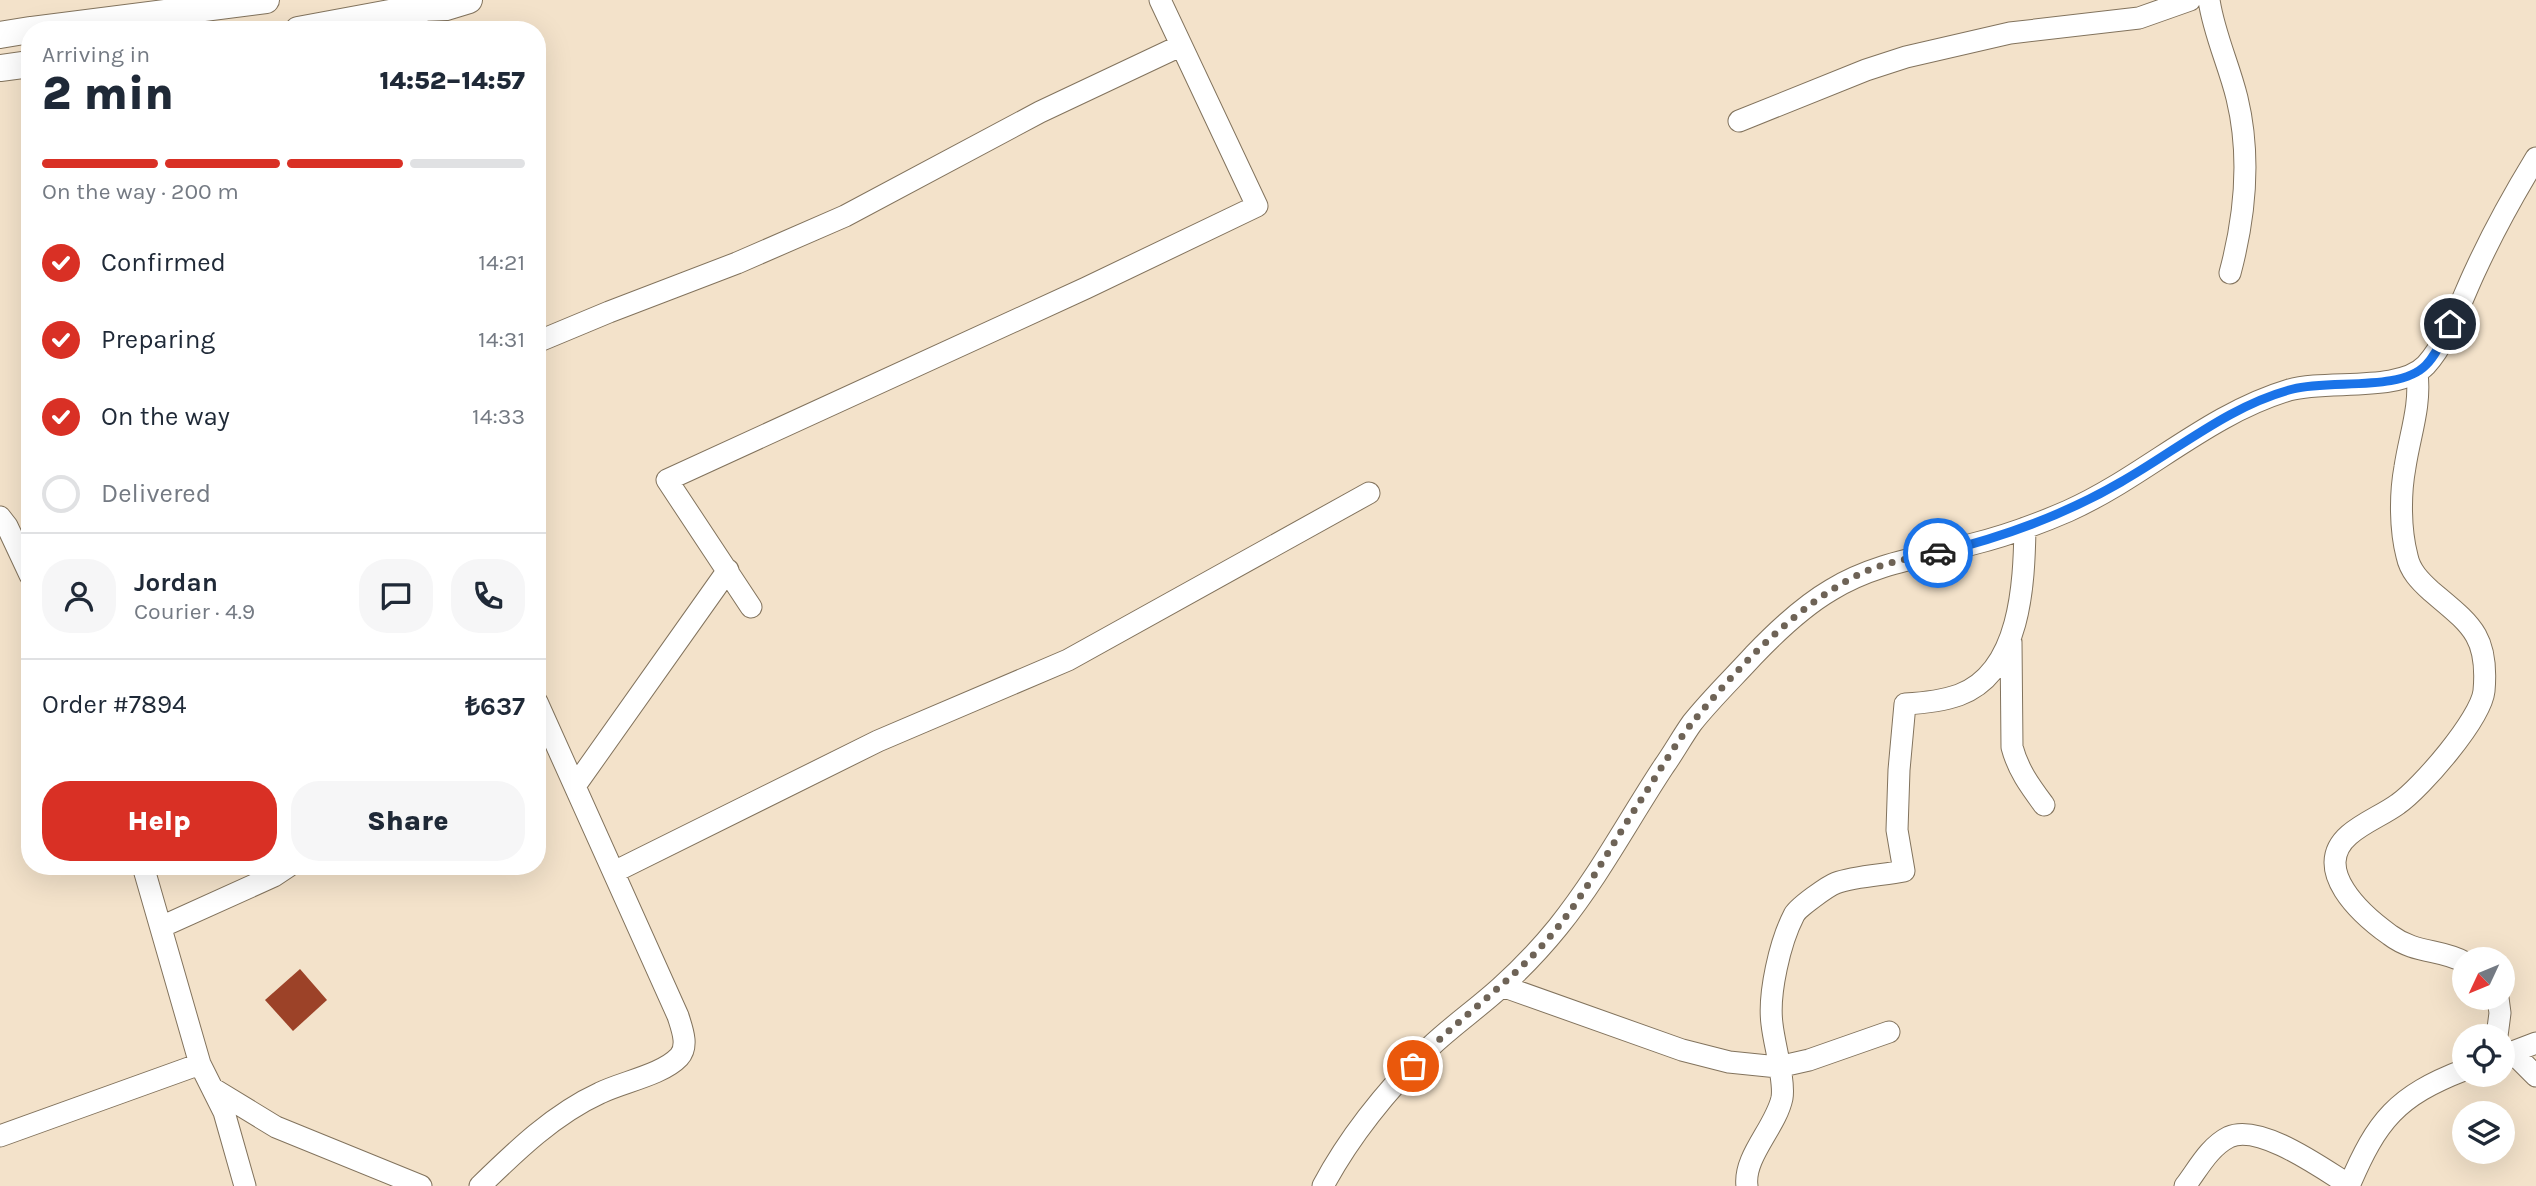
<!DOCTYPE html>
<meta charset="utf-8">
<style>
body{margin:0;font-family:Karla,sans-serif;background:#f6f6f7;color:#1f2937;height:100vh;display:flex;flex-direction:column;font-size:26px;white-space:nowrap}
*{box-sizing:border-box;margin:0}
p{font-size:23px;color:#747a83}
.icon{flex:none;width:38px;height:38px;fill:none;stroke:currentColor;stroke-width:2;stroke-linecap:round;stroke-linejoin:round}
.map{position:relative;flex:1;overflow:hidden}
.drawer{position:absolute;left:21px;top:21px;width:525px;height:854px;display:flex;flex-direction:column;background:#fff;border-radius:28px;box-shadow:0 7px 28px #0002}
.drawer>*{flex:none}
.needle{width:46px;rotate:226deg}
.buttons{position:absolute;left:2452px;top:947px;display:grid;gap:14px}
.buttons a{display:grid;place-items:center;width:63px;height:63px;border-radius:50%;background:#fff;box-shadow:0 7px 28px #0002;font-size:35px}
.pin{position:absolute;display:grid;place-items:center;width:60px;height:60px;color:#fff;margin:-30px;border:4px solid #fff;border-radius:50%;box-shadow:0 2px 7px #0007}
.courier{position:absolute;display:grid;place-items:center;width:70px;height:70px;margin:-35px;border:5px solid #1a73e8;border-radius:50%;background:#fff;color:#222;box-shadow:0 2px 9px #0007}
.overview em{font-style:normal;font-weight:800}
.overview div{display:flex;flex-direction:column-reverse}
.overview{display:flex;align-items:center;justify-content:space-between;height:119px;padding:0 21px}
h1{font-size:46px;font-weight:800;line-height:52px}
.bar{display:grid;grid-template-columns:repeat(4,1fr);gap:10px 7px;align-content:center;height:84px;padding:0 21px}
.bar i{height:9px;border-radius:5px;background:#e0e1e3}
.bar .selected{background:#d93025}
.bar p{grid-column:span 4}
.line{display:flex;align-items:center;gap:18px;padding:0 21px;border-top:2px solid #e0e1e3}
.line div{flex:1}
.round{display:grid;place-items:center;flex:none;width:74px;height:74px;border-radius:28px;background:#f6f6f7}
ol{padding:0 21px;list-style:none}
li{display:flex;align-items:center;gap:21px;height:77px}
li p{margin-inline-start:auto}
li .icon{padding:7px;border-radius:50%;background:#d93025;color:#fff;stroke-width:4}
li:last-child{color:#747a83}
li i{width:38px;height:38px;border:4px solid #e0e1e3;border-radius:50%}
.cta{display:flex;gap:14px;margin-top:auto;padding:14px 21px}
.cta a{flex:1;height:80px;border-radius:28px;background:#d93025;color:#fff;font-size:28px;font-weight:800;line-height:80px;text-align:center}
.cta a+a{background:#f6f6f7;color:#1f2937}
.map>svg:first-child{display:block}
</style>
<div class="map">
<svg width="2536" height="1186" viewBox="0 0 2536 1186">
<rect width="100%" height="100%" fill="#f3e2ca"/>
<path fill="#9c4228" d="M300 969 327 1000 293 1031 265 1000Z"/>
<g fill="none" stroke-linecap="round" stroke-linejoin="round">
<g stroke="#82735d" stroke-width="23">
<path id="minor" d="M2209 0C2214 34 2229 65 2237 98 2251 156 2245 217 2230 273
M417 30V0
M1739 121 1866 70 1906 57 2010 33 2139 18 2190 0
M537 342 609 312 737 263 845 216 1040 112 1180 46
M2417 373C2421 406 2410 434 2405 467 2400 494 2400 529 2407 556 2410 571 2420 581 2431 591 2470 624 2489 635 2484 691 2481 719 2421 788 2398 804 2383 815 2364 822 2349 835 2310 869 2362 915 2390 935 2415 954 2442 949 2464 962
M0 517 7 526 30 575
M751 607 667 480 1086 288 1257 206 1160 0
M2011 642 2012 747C2018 770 2030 786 2044 805
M575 786 728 570
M143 866 200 1064 224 1112 245 1186
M614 872 878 741 1068 660 1369 493
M161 927 274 876 289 866
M1502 986 1682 1050 1729 1062 1778 1067 1809 1060 1889 1032
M2497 1036 2500 1013 2498 998
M2513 1053 2536 1076
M2502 1056 2536 1043
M212 1088 276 1127 421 1186
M0 1136 200 1064
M480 1186C516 1151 554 1114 600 1093 622 1082 662 1075 679 1057 689 1046 682 1029 678 1016L537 702
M1323 1186C1350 1135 1389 1088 1430 1047 1452 1026 1478 1008 1501 987 1521 969 1541 948 1558 927 1599 876 1629 819 1664 766 1674 752 1682 737 1692 723 1711 699 1733 678 1754 655 1777 631 1802 607 1831 590 1875 563 1924 557 1973 544 2006 536 2038 524 2068 511 2144 477 2208 414 2289 390 2328 379 2399 393 2426 365 2448 341 2462 298 2476 269 2494 230 2514 194 2536 158
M1747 1186C1743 1157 1776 1127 1782 1098 1785 1080 1774 1044 1772 1024 1768 994 1780 942 1794 915 1797 908 1828 886 1836 883 1855 876 1884 875 1904 871L1897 830 1899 770 1905 704C1923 703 1942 701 1959 695 2021 672 2024 583 2025 528
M2185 1186C2198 1169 2209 1147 2229 1137 2260 1123 2323 1169 2349 1185
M2349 1186C2377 1120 2397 1096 2464 1070"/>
</g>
<g stroke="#82735d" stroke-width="28">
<path id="major" d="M32 30 266 0
M298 30 417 8 446 7 469 0
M0 35 30 30
M0 68 30 64"/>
</g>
<use href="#minor" stroke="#fff" stroke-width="21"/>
<use href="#major" stroke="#fff" stroke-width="26"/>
</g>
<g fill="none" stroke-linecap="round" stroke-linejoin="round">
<path stroke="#6e6356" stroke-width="7" stroke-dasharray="0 12.6" d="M1413 1066C1458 1017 1516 980 1558 927 1589 888 1612 844 1639 803 1656 777 1673 747 1692 723 1736 669 1798 603 1862 573 1886 562 1912 558 1938 553"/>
<path stroke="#1a73e8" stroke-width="9" d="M1938 553C2003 537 2063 516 2121 482 2176 451 2230 405 2293 389 2331 379 2400 392 2426 365 2437 354 2443 338 2450 324"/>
</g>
</svg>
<div class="buttons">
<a><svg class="needle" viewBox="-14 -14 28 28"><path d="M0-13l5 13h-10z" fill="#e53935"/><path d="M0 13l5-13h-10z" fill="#747a83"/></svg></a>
<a><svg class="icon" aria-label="locate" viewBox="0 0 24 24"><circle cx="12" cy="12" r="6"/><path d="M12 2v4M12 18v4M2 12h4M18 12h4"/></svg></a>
<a><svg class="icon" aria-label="layers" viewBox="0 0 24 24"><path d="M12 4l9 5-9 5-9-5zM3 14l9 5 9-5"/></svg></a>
</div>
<div class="pin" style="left:1413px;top:1066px;background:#ea580c"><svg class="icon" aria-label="bag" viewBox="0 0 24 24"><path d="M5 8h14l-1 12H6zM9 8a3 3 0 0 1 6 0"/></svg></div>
<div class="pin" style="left:2450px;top:324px;background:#1f2937"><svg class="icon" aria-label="home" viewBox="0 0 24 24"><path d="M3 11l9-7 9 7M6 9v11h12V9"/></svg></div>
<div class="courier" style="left:1938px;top:553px"><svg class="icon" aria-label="car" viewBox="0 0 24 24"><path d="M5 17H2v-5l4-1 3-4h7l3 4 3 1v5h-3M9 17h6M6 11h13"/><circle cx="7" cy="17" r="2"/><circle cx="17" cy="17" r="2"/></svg></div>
<section class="drawer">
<div class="overview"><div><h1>2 min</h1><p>Arriving in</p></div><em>14:52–14:57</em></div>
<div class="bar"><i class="selected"></i><i class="selected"></i><i class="selected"></i><i></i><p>On the way · 200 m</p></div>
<ol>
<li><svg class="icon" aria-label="check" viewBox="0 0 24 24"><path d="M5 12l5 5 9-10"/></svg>Confirmed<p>14:21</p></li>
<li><svg class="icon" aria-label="check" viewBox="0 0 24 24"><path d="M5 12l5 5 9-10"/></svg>Preparing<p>14:31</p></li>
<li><svg class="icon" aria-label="check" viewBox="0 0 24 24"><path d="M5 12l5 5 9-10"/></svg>On the way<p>14:33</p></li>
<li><i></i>Delivered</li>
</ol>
<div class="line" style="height:126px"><a class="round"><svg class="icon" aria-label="person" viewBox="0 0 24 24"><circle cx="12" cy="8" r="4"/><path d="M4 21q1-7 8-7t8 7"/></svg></a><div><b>Jordan</b><p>Courier · 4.9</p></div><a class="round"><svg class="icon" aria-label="chat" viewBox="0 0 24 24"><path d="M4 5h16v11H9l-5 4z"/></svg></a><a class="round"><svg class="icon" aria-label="phone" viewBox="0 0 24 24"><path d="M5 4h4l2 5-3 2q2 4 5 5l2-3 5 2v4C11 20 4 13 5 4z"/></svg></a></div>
<div class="line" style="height:91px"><div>Order #7894</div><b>₺637</b></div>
<div class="cta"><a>Help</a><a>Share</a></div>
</section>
</div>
